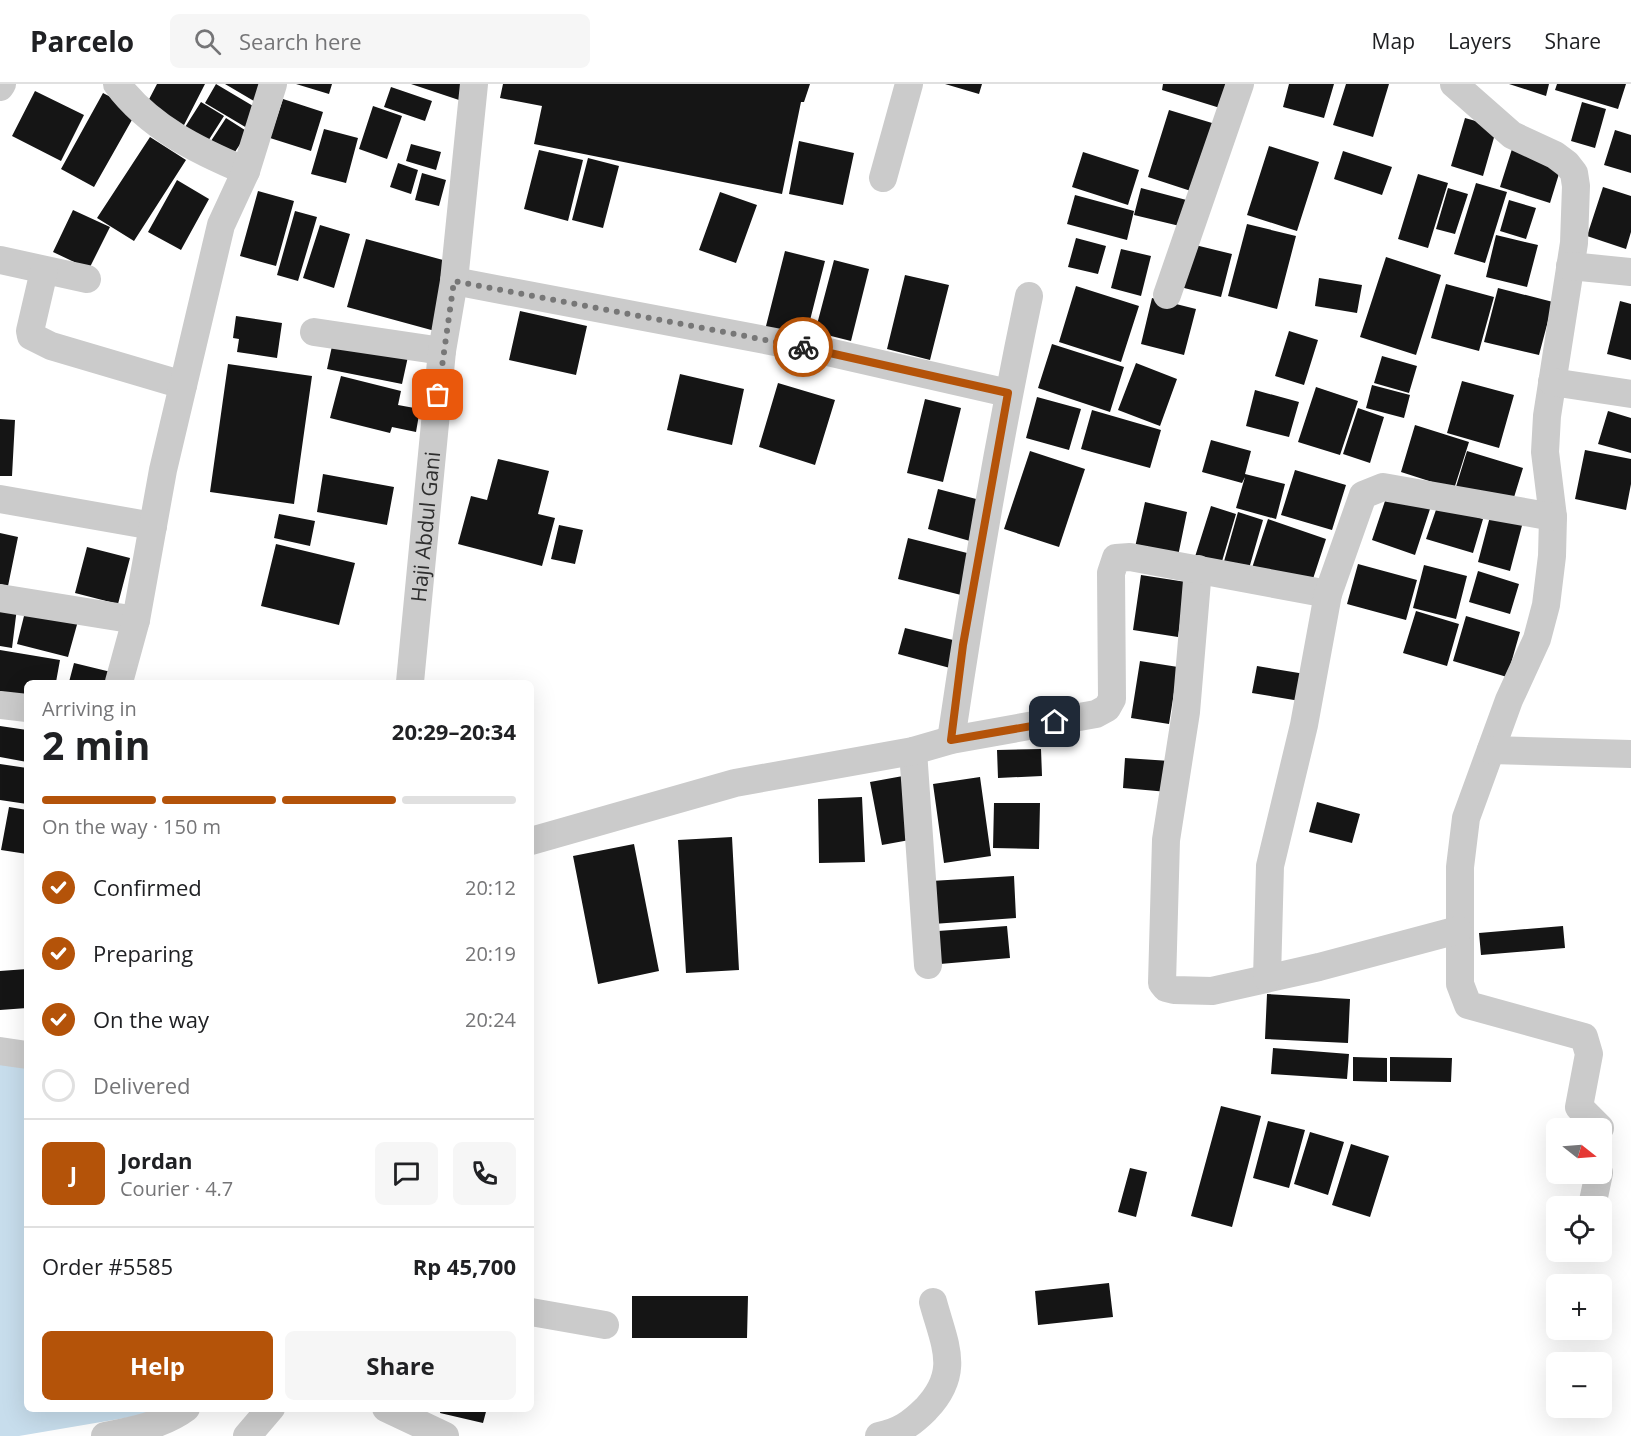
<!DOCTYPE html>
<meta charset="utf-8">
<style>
body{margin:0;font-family:"Open Sans",sans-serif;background:#f6f6f6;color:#202124;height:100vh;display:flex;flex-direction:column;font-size:22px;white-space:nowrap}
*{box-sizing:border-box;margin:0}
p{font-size:20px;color:#757577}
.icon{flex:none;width:33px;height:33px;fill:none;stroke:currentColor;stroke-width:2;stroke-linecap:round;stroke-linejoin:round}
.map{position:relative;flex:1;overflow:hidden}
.sheet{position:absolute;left:24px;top:596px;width:510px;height:732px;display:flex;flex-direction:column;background:#fff;border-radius:9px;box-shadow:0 6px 24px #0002}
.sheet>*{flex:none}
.needle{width:39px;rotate:107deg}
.buttons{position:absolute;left:1546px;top:1034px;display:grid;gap:12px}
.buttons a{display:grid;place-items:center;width:66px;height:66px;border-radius:9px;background:#fff;box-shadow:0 6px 24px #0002;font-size:30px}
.pin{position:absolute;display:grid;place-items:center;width:51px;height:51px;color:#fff;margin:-26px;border-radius:12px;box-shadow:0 3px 9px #0006}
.courier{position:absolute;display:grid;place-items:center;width:60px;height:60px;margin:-30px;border:4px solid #b45309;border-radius:50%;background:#fff;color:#222;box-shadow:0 2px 8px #0007}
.head em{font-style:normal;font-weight:700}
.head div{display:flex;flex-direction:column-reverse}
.head{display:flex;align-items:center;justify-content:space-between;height:102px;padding:0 18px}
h1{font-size:39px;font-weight:700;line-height:45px}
.bar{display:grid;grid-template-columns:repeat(4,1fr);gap:9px 6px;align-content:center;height:72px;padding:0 18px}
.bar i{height:8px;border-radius:4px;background:#e0e0e0}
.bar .selected{background:#b45309}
.bar p{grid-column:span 4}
.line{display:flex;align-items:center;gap:15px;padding:0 18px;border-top:2px solid #e0e0e0}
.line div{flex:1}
.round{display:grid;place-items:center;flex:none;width:63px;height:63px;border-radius:9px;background:#f6f6f6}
ol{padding:0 18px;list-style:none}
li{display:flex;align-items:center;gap:18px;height:66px}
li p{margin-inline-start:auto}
li .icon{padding:6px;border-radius:50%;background:#b45309;color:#fff;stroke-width:4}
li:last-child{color:#757577}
li i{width:33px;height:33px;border:3px solid #e0e0e0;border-radius:50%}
.action{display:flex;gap:12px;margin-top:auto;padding:12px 18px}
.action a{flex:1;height:69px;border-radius:9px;background:#b45309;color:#fff;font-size:24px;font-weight:700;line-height:69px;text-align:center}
.action a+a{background:#f6f6f6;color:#202124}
header{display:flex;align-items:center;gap:36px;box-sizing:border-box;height:84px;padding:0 30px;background:#fff;border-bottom:2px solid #e0e0e0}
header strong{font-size:28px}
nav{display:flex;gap:33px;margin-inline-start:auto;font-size:21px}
.search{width:420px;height:54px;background:#f6f6f6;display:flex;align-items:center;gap:15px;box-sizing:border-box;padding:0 21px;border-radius:9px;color:#757577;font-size:22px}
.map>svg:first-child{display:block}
</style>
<header>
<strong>Parcelo</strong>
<div class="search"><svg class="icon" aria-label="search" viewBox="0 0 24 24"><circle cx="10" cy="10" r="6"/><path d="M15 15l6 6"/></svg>Search here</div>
<nav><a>Map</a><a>Layers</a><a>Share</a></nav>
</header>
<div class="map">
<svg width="1631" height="1352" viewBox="0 0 1631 1352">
<rect width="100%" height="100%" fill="#fff"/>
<path fill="#c7ddec" d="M0 978 27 982V1324L164 1325 154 1329 19 1352H0Z"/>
<path fill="#151515" d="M157 0H205L183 43 145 23Z
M216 0 263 28 252 47 205 19Z
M225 0H271L259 20Z
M296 0H332L329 10Z
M411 0H464L459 16Z
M503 0H810L804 18H801L782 110 534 60 542 22 500 14Z
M945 0H982L979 10Z
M1163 0H1227L1220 24 1162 6Z
M1289 0H1334L1324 34 1283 23Z
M1346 0H1389L1373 53 1333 41Z
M1509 0H1549L1546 12Z
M1557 0H1626L1618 25 1555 6Z
M391 3 432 17 425 37 384 23Z
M35 7 84 31 61 77 12 52Z
M103 9 137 27 94 103 61 85Z
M283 15 323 28 311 67 270 54Z
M201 18 224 32 203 65 180 51Z
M1582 18 1606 25 1595 64 1571 57Z
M373 22 402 32 387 75 359 65Z
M1169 26 1222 42 1200 110 1148 93Z
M226 34 248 48 231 74 209 60Z
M1465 34 1497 43 1483 92 1451 82Z
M324 45 358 54 346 99 311 90Z
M1615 46 1631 51V89L1604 81Z
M150 53 186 76 134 157 97 134Z
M799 57 854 69 843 121 789 110Z
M411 60 441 68 436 86 406 77Z
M1269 62 1319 78 1297 147 1247 131Z
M1512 65 1562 80 1550 119 1500 103Z
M539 66 583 76 568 137 524 125Z
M1343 67 1392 83 1382 111 1334 95Z
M1083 68 1139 86 1128 121 1072 103Z
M588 74 619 82 603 144 572 136Z
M398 79 418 86 411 110 390 103Z
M422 89 446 96 439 122 415 116Z
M1418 90 1448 99 1428 164 1398 155Z
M177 96 209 115 181 166 148 148Z
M1476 99 1507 108 1485 179 1454 170Z
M1603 103 1631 112V148L1626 165 1587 152Z
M1141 104 1194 118 1188 144 1134 131Z
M1448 104 1468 110 1455 150 1436 145Z
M258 107 294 117 276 182 240 172Z
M720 108 757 121 736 179 699 166Z
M1075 111 1134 127 1127 156 1067 140Z
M1509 116 1536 124 1526 155 1500 147Z
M73 126 110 143 89 185 53 168Z
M295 127 317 133 298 197 277 191Z
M1247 140 1296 152 1277 225 1228 212Z
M320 141 350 150 334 204 303 194Z
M1496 151 1538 161 1527 203 1486 193Z
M1076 154 1106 162 1098 190 1068 183Z
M366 155 454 179 435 247 347 223Z
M1191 160 1232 170 1221 213 1180 203Z
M1121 165 1151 172 1141 212 1111 204Z
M785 167 825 177 805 256 765 246Z
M1386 173 1441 191 1416 271 1360 253Z
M834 176 869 185 851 257 815 248Z
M905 191 949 201 930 276 887 265Z
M1319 194 1362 201 1357 229 1315 222Z
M1446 200 1494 213 1479 267 1431 254Z
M1076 202 1139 222 1121 278 1059 258Z
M1498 204 1553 218 1539 271 1484 258Z
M1152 214 1196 225 1184 271 1141 260Z
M1620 217 1631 220V276L1607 270Z
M520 227 587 242 576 291 509 276Z
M236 232 282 239 277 274 237 268 239 255 233 254Z
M1289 247 1318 256 1304 301 1275 292Z
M334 253 409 268 402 300 327 285Z
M1052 260 1124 283 1110 328 1038 304Z
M1382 272 1417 282 1409 309 1374 299Z
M1136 279 1177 295 1160 342 1118 326Z
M228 280 312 292 294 420 210 408Z
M680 290 744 305 732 361 667 346Z
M341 292 401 307 398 321 420 325 416 348 392 343 390 349 330 334Z
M1462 297 1514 311 1499 364 1447 349Z
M778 299 835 316 815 381 759 363Z
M1372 301 1410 311 1404 334 1366 324Z
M1316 303 1358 317 1340 371 1298 358Z
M1255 306 1299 318 1289 353 1246 342Z
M1037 313 1081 325 1069 366 1026 354Z
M925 315 961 324 943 398 907 389Z
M1358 324 1384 333 1370 379 1343 370Z
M1092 326 1161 346 1150 384 1081 365Z
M1608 327 1631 334V369L1598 360Z
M0 335 15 336 12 392H0Z
M1415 341 1469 358 1454 405 1401 388Z
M1211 356 1251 367 1245 390 1285 400 1276 435 1236 424 1245 393 1242 399 1202 388Z
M1585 366 1631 375V400L1626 426 1575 415Z
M1030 367 1085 385 1059 463 1004 445Z
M1467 367 1523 384 1511 423 1455 406Z
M498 375 549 387 538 430 555 434 542 482 458 460 471 412 487 416Z
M1295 386 1346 401 1332 446 1281 431Z
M323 390 394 403 387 441 317 428Z
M938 405 980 416 970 457 928 445Z
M1387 411 1430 425 1415 471 1372 456Z
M1145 418 1187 428 1177 477 1134 468Z
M1438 420 1483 435 1473 469 1426 455Z
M1211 422 1236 430 1220 484 1194 476Z
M1492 425 1524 434 1510 487 1478 478Z
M1238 428 1263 436 1248 488 1223 481Z
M279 430 315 437 310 462 274 454Z
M1268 435 1326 455 1310 504 1252 484Z
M559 441 583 446 575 480 551 475Z
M0 449 18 453 8 502 0 500Z
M908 454 975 471 965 512 898 495Z
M276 460 355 479 339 541 261 522Z
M87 463 130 474 118 520 75 509Z
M1358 480 1417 496 1406 536 1347 520Z
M1424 481 1467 492 1456 535 1413 524Z
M1478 487 1519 500 1510 530 1469 518Z
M1141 491 1186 498 1178 553 1133 546Z
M0 522 17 524 12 564 0 562Z
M26 524 78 537 68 573 17 560Z
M1416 527 1459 540 1447 582 1403 569Z
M1466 532 1520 548 1507 593 1453 577Z
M905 544 957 557 950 584 898 570Z
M0 566 60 576 56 598H27V619L0 614Z
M1140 577 1178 583 1169 640 1131 634Z
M74 579 111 588 109 598H69Z
M1257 582 1305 590 1300 617 1252 609Z
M0 642 27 646V678L0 673Z
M1041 665 1042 692 998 694 997 666Z
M1125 674 1170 677 1168 708 1123 704Z
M0 680 27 684V720L0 716Z
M903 692 915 755 882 761 870 698Z
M980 693 991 772 944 779 933 700Z
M862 713 865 778 819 779 818 715Z
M1317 718 1360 730 1352 759 1309 748Z
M994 719H1040L1039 765 993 764Z
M9 723 27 726V770L1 766Z
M732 753 739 886 686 889 678 756Z
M634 760 659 887 598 900 573 772Z
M1014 792 1016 834 933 840 931 797Z
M1007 842 1010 874 940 880 938 847Z
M1563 842 1565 864 1481 871 1479 849Z
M27 885V924L0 926V887Z
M1267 910 1350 915 1348 959 1265 955Z
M1273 964 1349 970 1347 995 1271 990Z
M1353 973 1387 974V998L1353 997Z
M1390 973 1452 974 1451 998 1390 997Z
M1221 1022 1261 1032 1232 1143 1191 1132Z
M1268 1037 1305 1046 1289 1104 1253 1094Z
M1310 1048 1344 1058 1328 1111 1294 1100Z
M1351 1060 1389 1072 1370 1133 1332 1121Z
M1130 1084 1147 1088 1136 1133 1118 1128Z
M1109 1199 1113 1233 1038 1241 1035 1207Z
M632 1212H748L747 1254H632Z
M441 1324H487L483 1339 440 1329Z"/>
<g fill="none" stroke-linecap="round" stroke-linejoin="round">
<g stroke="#cbcbcb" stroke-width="28">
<path d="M117 0C149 43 198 67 246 87"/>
<path d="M1454 0 1512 51 1555 71 1567 80 1574 89 1576 102 1574 159 1547 332 1545 368 1553 433 1552 472 1546 521 1537 555 1509 616 1466 734 1460 783V900L1468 921 1584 953 1589 970 1579 1023 1600 1044"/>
<path d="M0 3 2 0"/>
<path d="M883 94 909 0"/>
<path d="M0 176 87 195"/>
<path d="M1570 182 1631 188"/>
<path d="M44 187 30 247 31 252 51 262 183 301"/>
<path d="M454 197 828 268 1008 309"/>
<path d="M1167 211 1240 0"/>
<path d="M314 248 442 267"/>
<path d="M1552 298 1631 310"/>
<path d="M0 415 153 442"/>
<path d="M1198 485 1186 628 1166 756 1162 899 1166 904 1174 906 1212 907 1319 883 1458 846"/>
<path d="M0 514 136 536"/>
<path d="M119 598 136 536 163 386 221 141 246 87 273 0"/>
<path id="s1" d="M410 598 442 267 454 197 474 0"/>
<path d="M0 621 27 624"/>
<path d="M951 656C973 507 998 359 1029 212"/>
<path d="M1491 666 1631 670"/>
<path d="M913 667 928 881"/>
<path d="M531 757 735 699 913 667 951 656 1096 630 1107 624 1112 615 1111 489 1116 474 1130 473 1328 510"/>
<path d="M1267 894 1270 782 1304 641 1328 510 1363 411 1383 403 1553 433"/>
<path d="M0 967 27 971"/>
<path d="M1592 1122 1599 1089"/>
<path d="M531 1228 605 1241"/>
<path d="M386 1324 445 1352"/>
<path d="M105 1352C132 1347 163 1341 186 1324"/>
<path d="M247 1352 271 1324"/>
<path d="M879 1352C899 1348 911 1340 926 1325 961 1288 945 1262 933 1218"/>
</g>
</g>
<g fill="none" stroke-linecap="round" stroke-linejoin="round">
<path stroke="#777" stroke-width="6" stroke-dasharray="0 10.8" d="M438 311 454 197 803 263"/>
<path stroke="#b45309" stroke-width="8" d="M803 263 1008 309 963 561 951 656 1055 638"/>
</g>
<g text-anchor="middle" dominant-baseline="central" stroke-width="6" stroke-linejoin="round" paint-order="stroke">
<g font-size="21" fill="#2e2e2e" stroke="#fff">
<text stroke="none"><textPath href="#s1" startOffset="156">Haji Abdul Gani</textPath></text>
</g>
</g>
</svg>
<div class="buttons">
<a><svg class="needle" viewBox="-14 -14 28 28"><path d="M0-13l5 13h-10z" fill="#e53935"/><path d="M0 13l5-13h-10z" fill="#757577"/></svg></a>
<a><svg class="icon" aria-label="locate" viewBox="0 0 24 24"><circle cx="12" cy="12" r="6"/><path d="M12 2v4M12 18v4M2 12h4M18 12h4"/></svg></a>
<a>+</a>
<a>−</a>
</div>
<div class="pin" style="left:438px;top:311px;background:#ea580c"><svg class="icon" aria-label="bag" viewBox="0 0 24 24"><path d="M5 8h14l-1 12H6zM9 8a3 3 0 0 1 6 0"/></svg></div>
<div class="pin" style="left:1055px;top:638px;background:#1f2937"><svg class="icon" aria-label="home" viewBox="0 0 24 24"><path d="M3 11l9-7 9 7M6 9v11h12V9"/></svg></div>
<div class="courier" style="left:803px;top:263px"><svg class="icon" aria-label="bike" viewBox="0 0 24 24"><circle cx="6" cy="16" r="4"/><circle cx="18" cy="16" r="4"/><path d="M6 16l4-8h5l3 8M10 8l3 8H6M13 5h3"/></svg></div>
<section class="sheet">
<div class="head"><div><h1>2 min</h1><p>Arriving in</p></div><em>20:29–20:34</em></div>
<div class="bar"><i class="selected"></i><i class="selected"></i><i class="selected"></i><i></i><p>On the way · 150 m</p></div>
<ol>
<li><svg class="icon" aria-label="check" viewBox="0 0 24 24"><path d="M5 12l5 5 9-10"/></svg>Confirmed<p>20:12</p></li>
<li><svg class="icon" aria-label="check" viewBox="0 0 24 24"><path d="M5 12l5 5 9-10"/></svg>Preparing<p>20:19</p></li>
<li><svg class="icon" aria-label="check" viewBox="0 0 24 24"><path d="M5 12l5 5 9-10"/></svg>On the way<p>20:24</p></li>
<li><i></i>Delivered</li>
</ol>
<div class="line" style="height:108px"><b class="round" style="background:#b45309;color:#fff">J</b><div><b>Jordan</b><p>Courier · 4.7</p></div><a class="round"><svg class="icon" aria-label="chat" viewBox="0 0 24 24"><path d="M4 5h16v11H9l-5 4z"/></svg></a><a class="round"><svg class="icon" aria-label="phone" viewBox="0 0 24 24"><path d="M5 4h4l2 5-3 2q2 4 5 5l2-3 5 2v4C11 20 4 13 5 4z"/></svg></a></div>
<div class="line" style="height:78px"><div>Order #5585</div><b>Rp 45,700</b></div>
<div class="action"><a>Help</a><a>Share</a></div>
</section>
</div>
